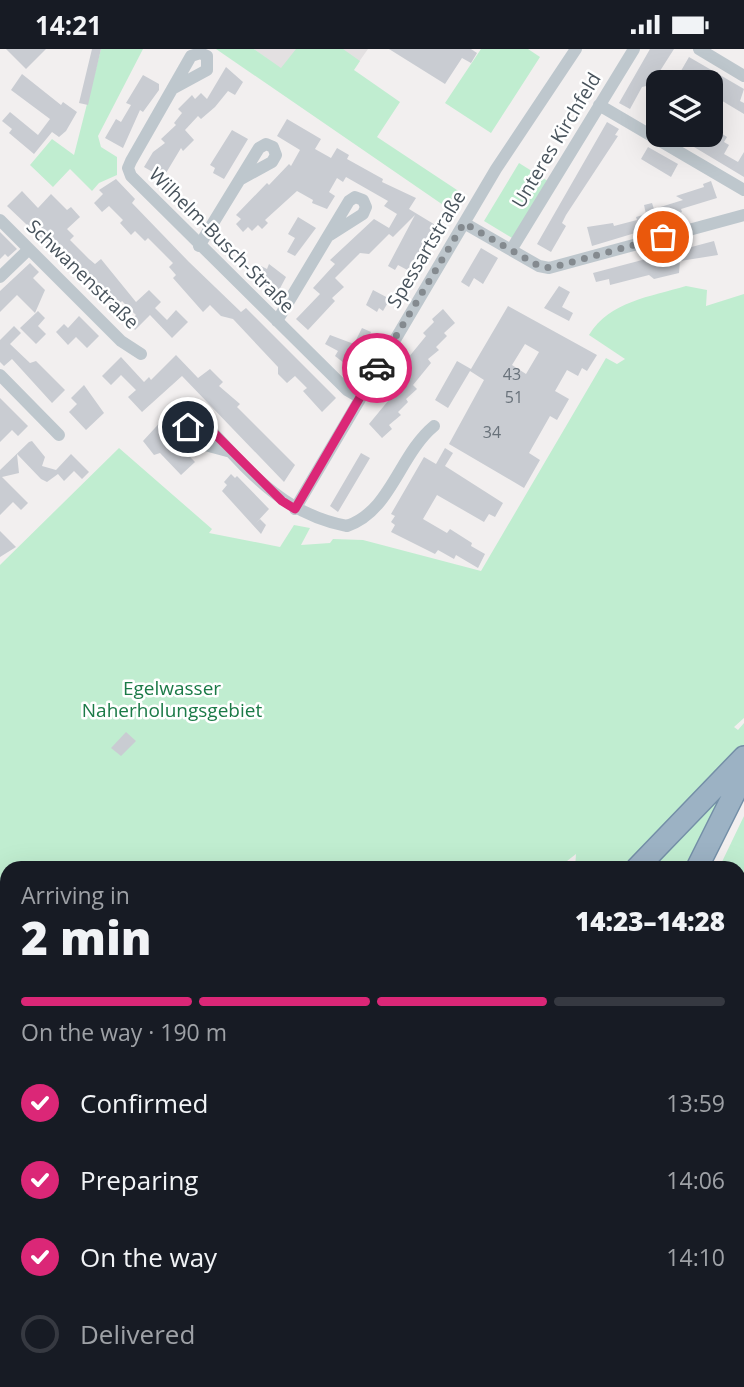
<!DOCTYPE html>
<meta charset="utf-8">
<style>
body{margin:0;font-family:"Open Sans",sans-serif;background:#242831;color:#f1f3f6;height:100vh;display:flex;flex-direction:column;font-size:26px;white-space:nowrap}
*{box-sizing:border-box;margin:0}
p{font-size:23px;color:#9ea1a6}
.icon{flex:none;width:38px;height:38px;fill:none;stroke:currentColor;stroke-width:2;stroke-linecap:round;stroke-linejoin:round}
.map{position:relative;flex:1;overflow:hidden}
.side{position:absolute;left:0px;top:812px;width:746px;height:527px;display:flex;flex-direction:column;background:#171b24;border-radius:21px 21px 0 0;box-shadow:0 7px 28px #0002}
.side>*{flex:none}
.buttons{position:absolute;left:646px;top:21px;display:grid;gap:14px}
.buttons a{display:grid;place-items:center;width:77px;height:77px;border-radius:14px;background:#171b24;box-shadow:0 7px 28px #0002;font-size:35px}
.pin{position:absolute;display:grid;place-items:center;width:60px;height:60px;color:#fff;margin:-30px;border:4px solid #fff;border-radius:50%;box-shadow:0 2px 7px #0007}
.courier{position:absolute;display:grid;place-items:center;width:70px;height:70px;margin:-35px;border:5px solid #db2777;border-radius:50%;background:#fff;color:#222;box-shadow:0 2px 9px #0007}
.summary em{font-style:normal;font-weight:800}
.summary div{display:flex;flex-direction:column-reverse}
.summary{display:flex;align-items:center;justify-content:space-between;height:119px;padding:0 21px}
h1{font-size:46px;font-weight:800;line-height:52px}
.bar{display:grid;grid-template-columns:repeat(4,1fr);gap:10px 7px;align-content:center;height:84px;padding:0 21px}
.bar i{height:9px;border-radius:5px;background:#363941}
.bar .active{background:#db2777}
.bar p{grid-column:span 4}
ol{padding:0 21px;list-style:none}
li{display:flex;align-items:center;gap:21px;height:77px}
li p{margin-inline-start:auto}
li .icon{padding:7px;border-radius:50%;background:#db2777;color:#fff;stroke-width:4}
li:last-child{color:#9ea1a6}
li i{width:38px;height:38px;border:4px solid #363941;border-radius:50%}
.status{display:flex;justify-content:space-between;align-items:center;height:49px;padding:0 35px;background:#171b24;direction:ltr}
.status svg{height:19px;fill:currentColor}
.map>svg:first-child{display:block}
</style>
<div class="status"><b>14:21</b><svg viewBox="0 0 49 12"><path d="M0 12V9h3v3zM5 12V6h3v6zM10 12V3h3v9zM15 12V0h3v12zM26 1h20v11H26zM47 4h2v5h-2z"/></svg></div>
<div class="map">
<svg width="744" height="1338" viewBox="0 0 744 1338">
<rect width="100%" height="100%" fill="#f2efef"/>
<path fill="#e3e0e1" d="M254 0H368L329 55Z"/>
<path fill="#c0edd0" d="M101 0H143L98 87 101 98 117 108V126L99 134 92 142 70 120 53 138 30 116 52 90 74 106Z
M216 0H254L281 19 296 0H343L360 12 354 21 400 53 377 88 460 143 449 160Z
M481 0H528L540 8 491 84 445 54Z
M519 114 551 134 517 192 484 172Z
M686 237 707 241 706 257 744 245V669L734 678 738 681 744 674V697L658 790 624 819H575L576 805 558 819H7V1107L0 1109V516L119 399 212 480 209 484 280 498 294 476 310 479 301 496 330 494 333 490 363 491 481 522 606 309 617 315 625 310 589 286C610 252 650 248 686 237Z
M741 716 692 819H643Z
M744 767V830L739 834 738 819H719Z
M744 1130V1302L739 1307 738 1135Z
M7 1165V1332H200L189 1338H0V1166Z
M497 1332H706L698 1338H489Z"/>
<path fill="#8fd9e8" d="M744 1010V1114L739 1118V1015Z
M744 1301V1338H696L704 1332H738L739 1305Z
M289 1332H481L474 1338H276Z"/>
<path fill="#c9ccd2" fill-rule="evenodd" d="M6 0H46L26 20Z
M92 0H101L88 56 79 54Z
M389 0H471L477 4 471 14 462 9 445 35Z
M650 0H674L651 36 642 38 630 60 619 54Z
M689 8 744 40 740 52 744 54V65L719 50 722 45 710 38V33H690L678 27Z
M226 18 243 33 235 46 228 42 215 58 201 70 198 67 185 81 194 91 183 102 181 99 163 129 144 118 153 103 165 94 161 90 176 76 174 74 182 64 178 60 192 46 195 50 201 44 207 50Z
M22 25 61 56 63 53 77 63 66 82 59 88 52 83 34 105 9 84 12 80 2 72 10 63 38 86 50 70 11 41Z
M143 26 159 35V41L143 63 140 61 123 99 105 89 116 70 121 73 131 56 126 54Z
M287 70 321 90 315 100 331 109 337 99 349 106 347 110 383 130 382 133 416 149 409 160 437 177 411 223 398 216 395 221 388 217 415 166 393 188 389 185 369 205 360 204 335 229 344 238 332 249 335 252 308 281 296 270 320 245 313 239 335 215 330 211 374 170 389 179 397 165 384 157 388 152 346 128 343 133 337 129 329 143 335 147 327 160 312 154 313 151 297 142 265 171 268 174 262 180 258 176 252 182 248 178 243 183 236 175 241 170 236 166 267 134 269 136 289 115 291 117 300 101 277 87Z
M607 73 619 80 615 86 618 87 566 166 562 174 566 177 551 203 537 195Z
M715 80 727 88 724 93 729 96 724 105 738 113 744 103V128L674 86H711Z
M232 81 248 90 224 130 213 124 215 119 210 116Z
M648 98 678 115 671 128 641 110Z
M116 130 135 150 132 154 189 213 241 263 246 259 336 349 322 363 303 342 307 339 295 327 287 334 278 325V318L233 270 221 267 210 256 203 263 173 229 176 226 169 218 173 214 148 189 145 192 135 182 131 186 120 174 123 171 109 157 102 163 94 154 103 145 99 141Z
M711 132 717 149 681 160 682 163 673 166 675 172 592 197 587 178 613 174 614 177 637 171 636 168 646 165 644 156 652 154 654 160 683 151 676 147 704 138 703 135Z
M22 142 38 159 51 145 67 161 71 158 80 168 67 180 74 187 70 191 89 210 95 215 101 210 136 253 149 241 161 253 155 259 167 271 176 261 188 273 172 289 150 266 135 281 128 273 136 266 122 252 116 259 102 247 7 157Z
M298 168 316 179 295 207 287 203 295 189 288 185Z
M0 183 17 200 8 208 5 205 0 210Z
M714 192 718 206 680 212 679 224 654 230 649 226 610 236 609 230 596 233 593 224Z
M481 199 498 209 483 235 474 229 469 238 461 233Z
M30 214 39 223 33 229 45 241 35 264 17 246 0 263V242Z
M269 215 286 228 277 245 260 233 262 228 256 225 261 217 267 220Z
M559 237 570 243 562 258 573 264 569 272 544 259Z
M373 241 390 250 383 262 379 259 377 263 366 256Z
M508 257 597 306 587 322 582 319 578 327 567 321 555 342 569 350 557 371 550 367 529 404 540 411 524 439 449 395 484 331 470 322 448 359 435 351 457 312 471 320ZM525 295 539 303 526 325 512 316Z
M443 260 455 274 444 284 447 287 436 298 439 301 428 310 431 314 413 336 417 340 406 350 408 353 398 363 401 366 389 376 392 380 382 389 369 375 388 352 385 349 395 339 393 336 404 326 400 322 411 312 408 309 426 287 423 284 434 273 432 270Z
M38 262 45 269 38 277 46 285 36 295 20 279Z
M79 267 99 287 87 299 76 288 68 296 56 283 64 275 68 279Z
M14 277 21 284 10 295 30 314 36 312 65 341 52 354 12 310 4 317 0 313V291Z
M362 279 371 283 353 321 335 307 338 302 325 295 330 286 354 295Z
M176 306 198 329 210 320 223 333 219 337 240 355 237 358 295 416 284 433 182 327 142 363 128 348 136 341 121 326 111 336 102 327 121 308 144 333 149 328 151 331Z
M84 336 104 364 86 381 69 363 77 355 71 349Z
M0 349 28 377 18 387 12 381 0 393Z
M177 355 184 363 165 382 195 413 181 426 160 404 154 406 143 392Z
M32 392 45 408 42 417 56 421 71 405 89 423 82 430 74 422 64 432 58 425 47 433 41 430 17 405 19 424 2 428 28 454 21 461 13 453 0 466V421L29 393Z
M445 399 453 404 445 417 503 454 495 468 489 465 484 473 437 446 423 470 447 484 450 480 472 494 471 497 485 505 478 519 456 506 454 510 438 501 435 505 391 483 395 476 391 473 395 467 391 465 424 408 436 415Z
M361 404 370 409 338 463 330 457Z
M231 425 235 429 237 427 269 460 256 474 260 470 266 476 261 485 222 442 227 436 224 433Z
M0 482 16 498 0 508Z
M126 683 136 692 121 707 111 699Z"/>
<g fill="none" stroke-linecap="round" stroke-linejoin="round">
<g stroke="#748fa7" stroke-width="24">
<path id="trunk" d="M637 819 744 708
M697 819 744 725
M738 895H744
M738 912H744
M0 1117 7 1116
M0 1138 7 1137"/>
</g>
<path stroke="#bec7cd" stroke-width="12" d="M699 0 744 27
M172 40 207 21V7L200 4 191 7 131 112 128 119 131 127 347 341 359 348
M599 56 744 141
M0 171 121 292 141 305
M464 174 539 217 549 219 744 166
M199 197 259 99 266 95 273 98 276 106 272 113 241 130
M511 201 634 0
M0 228 29 200
M277 272 349 152 355 148 363 151 366 158 363 165 330 186
M0 326 59 386
M231 403 194 393 187 387 188 378 194 373 204 374C247 420 282 465 347 477 391 462 399 406 434 377
M295 460 496 120 576 0"/>
<use href="#trunk" stroke="#9cb2c4" stroke-width="21"/>
</g>
<g fill="none" stroke-linecap="round" stroke-linejoin="round">
<path stroke="#848a8f" stroke-width="7" stroke-dasharray="0 12.6" d="M377 319 464 174 539 217 550 219 663 188"/>
<path stroke="#db2777" stroke-width="9" d="M188 378 194 373 204 374 282 452 295 460 377 319"/>
</g>
<g text-anchor="middle" dominant-baseline="central" stroke-width="5" stroke-linejoin="round" paint-order="stroke">
<g font-size="16" fill="#68717a">
<text x="512" y="325">43</text>
<text x="514" y="348">51</text>
<text x="492" y="383">34</text>
</g>
<g font-size="19" fill="#48535c" stroke="#fff">
<text transform="translate(556 91) rotate(-59)">Unteres Kirchfeld</text>
<text transform="translate(222 191) rotate(45)">Wilhelm-Busch-Straße</text>
<text transform="translate(426 200) rotate(-59)">Spessartstraße</text>
<text transform="translate(83 225) rotate(44)">Schwanenstraße</text>
</g>
<g font-size="19" fill="#1b7a47" stroke="#fff">
<text x="172" y="639">Egelwasser<tspan x="172" dy="22">Naherholungsgebiet</tspan></text>
</g>
</g>
</svg>
<div class="buttons">
<a><svg class="icon" aria-label="layers" viewBox="0 0 24 24"><path d="M12 4l9 5-9 5-9-5zM3 14l9 5 9-5"/></svg></a>
</div>
<div class="pin" style="left:663px;top:188px;background:#ea580c"><svg class="icon" aria-label="bag" viewBox="0 0 24 24"><path d="M5 8h14l-1 12H6zM9 8a3 3 0 0 1 6 0"/></svg></div>
<div class="pin" style="left:188px;top:378px;background:#1f2937"><svg class="icon" aria-label="home" viewBox="0 0 24 24"><path d="M3 11l9-7 9 7M6 9v11h12V9"/></svg></div>
<div class="courier" style="left:377px;top:319px"><svg class="icon" aria-label="car" viewBox="0 0 24 24"><path d="M5 17H2v-5l4-1 3-4h7l3 4 3 1v5h-3M9 17h6M6 11h13"/><circle cx="7" cy="17" r="2"/><circle cx="17" cy="17" r="2"/></svg></div>
<section class="side">
<div class="summary"><div><h1>2 min</h1><p>Arriving in</p></div><em>14:23–14:28</em></div>
<div class="bar"><i class="active"></i><i class="active"></i><i class="active"></i><i></i><p>On the way · 190 m</p></div>
<ol>
<li><svg class="icon" aria-label="check" viewBox="0 0 24 24"><path d="M5 12l5 5 9-10"/></svg>Confirmed<p>13:59</p></li>
<li><svg class="icon" aria-label="check" viewBox="0 0 24 24"><path d="M5 12l5 5 9-10"/></svg>Preparing<p>14:06</p></li>
<li><svg class="icon" aria-label="check" viewBox="0 0 24 24"><path d="M5 12l5 5 9-10"/></svg>On the way<p>14:10</p></li>
<li><i></i>Delivered</li>
</ol>
</section>
</div>
